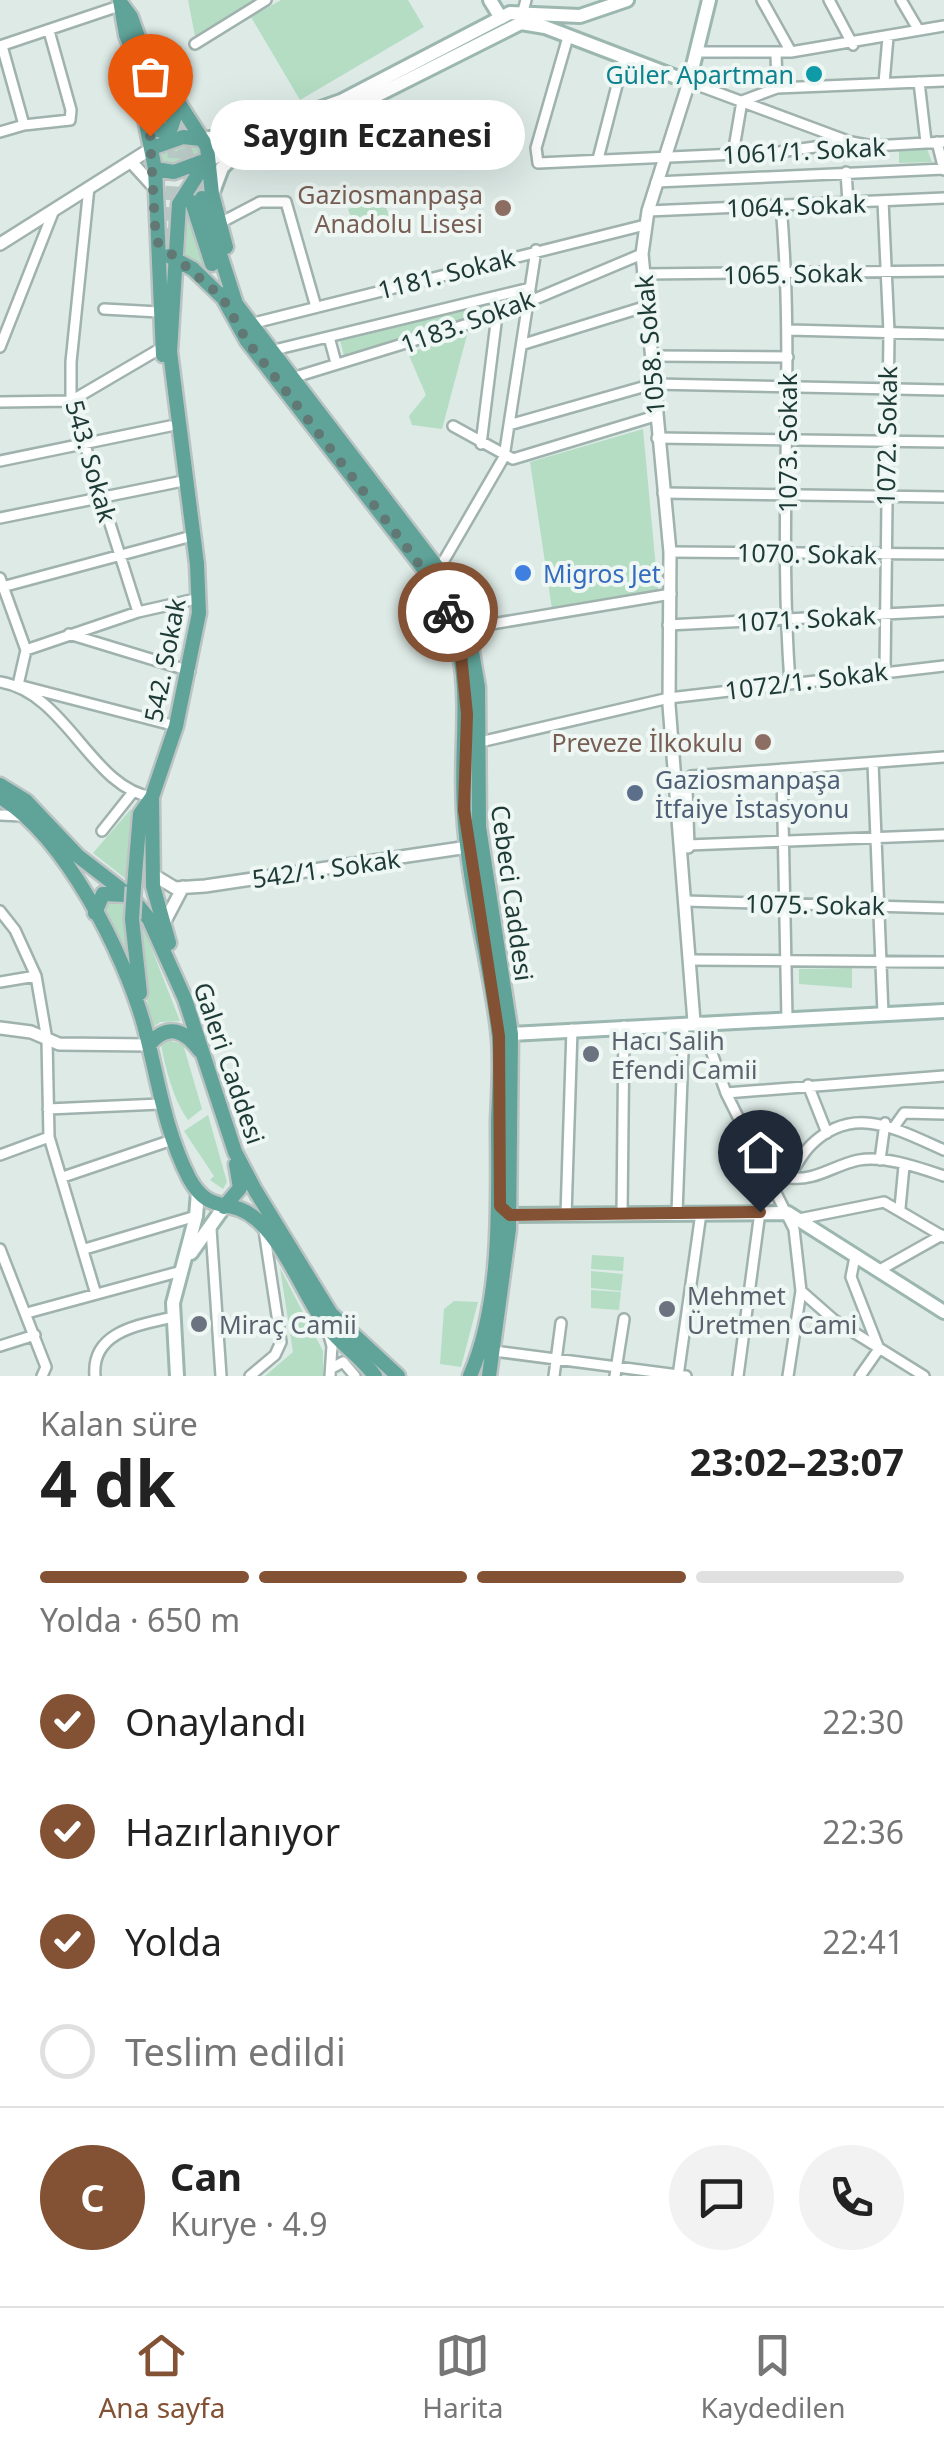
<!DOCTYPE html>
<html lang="tr">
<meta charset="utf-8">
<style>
body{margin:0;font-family:"Noto Sans",sans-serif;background:#f2f2f2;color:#222;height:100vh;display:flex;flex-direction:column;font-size:38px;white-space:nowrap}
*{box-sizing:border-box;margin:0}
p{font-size:32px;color:#767676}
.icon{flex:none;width:55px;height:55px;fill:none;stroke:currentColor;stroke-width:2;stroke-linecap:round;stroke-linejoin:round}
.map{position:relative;height:1376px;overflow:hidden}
.details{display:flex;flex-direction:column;background:#fff;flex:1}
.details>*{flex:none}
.pin{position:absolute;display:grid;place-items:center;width:85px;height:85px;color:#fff;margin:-102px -42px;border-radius:50% 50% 50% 0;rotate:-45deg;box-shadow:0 0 10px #0007}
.pin .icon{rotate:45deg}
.courier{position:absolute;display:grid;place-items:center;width:100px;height:100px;margin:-50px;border:8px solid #835134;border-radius:50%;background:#fff;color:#222;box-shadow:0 2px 12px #0007}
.bubble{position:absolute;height:70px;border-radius:35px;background:#fff;box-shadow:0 10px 40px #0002;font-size:32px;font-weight:700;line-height:70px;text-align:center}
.head em{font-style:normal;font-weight:700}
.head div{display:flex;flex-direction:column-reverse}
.head{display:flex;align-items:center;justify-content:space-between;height:170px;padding:0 40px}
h1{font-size:65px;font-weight:700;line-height:75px}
.bar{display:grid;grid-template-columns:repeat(4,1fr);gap:15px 10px;align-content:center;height:120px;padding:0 40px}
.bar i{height:12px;border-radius:8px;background:#e0e0e0}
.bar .current{background:#835134}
.bar p{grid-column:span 4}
.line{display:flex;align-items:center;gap:25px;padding:0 40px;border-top:2px solid #e0e0e0}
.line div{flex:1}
.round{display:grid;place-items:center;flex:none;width:105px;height:105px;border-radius:52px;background:#f2f2f2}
ol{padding:0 40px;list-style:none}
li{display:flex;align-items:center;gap:30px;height:110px}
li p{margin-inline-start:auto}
li .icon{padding:10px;border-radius:50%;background:#835134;color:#fff;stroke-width:4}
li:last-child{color:#767676}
li i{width:55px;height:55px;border:5px solid #e0e0e0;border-radius:50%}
.tabs{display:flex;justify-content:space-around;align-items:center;height:140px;border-top:2px solid #e0e0e0;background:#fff;font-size:28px;color:#767676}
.tabs a{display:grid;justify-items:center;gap:5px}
.tabs .current{color:#835134}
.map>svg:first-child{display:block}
</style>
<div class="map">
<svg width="944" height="1376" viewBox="0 0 944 1376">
<rect width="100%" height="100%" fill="#ddeae6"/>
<path fill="#b4ddc4" d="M188 0H261L196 41Z
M281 0H408L424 27 300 100 251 17Z
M187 142 198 145V160L179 168 160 165 163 152Z
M927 149 932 162 899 163V150Z
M383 198 389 216 355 228 348 209Z
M186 210 206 268 182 253Z
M496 301 501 303 498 308 344 356 339 336Z
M467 335 442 429 412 425 409 416 426 395 408 353Z
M643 429 658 590 552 609 530 462Z
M131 809 126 879 93 853Z
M114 898 125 906 132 976 102 905Z
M140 919 180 1021 160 1022 150 1030Z
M852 968V988L799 984V969Z
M167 1040 183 1044 202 1109 188 1120C173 1099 166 1070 161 1045Z
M208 1115 227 1182 223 1189 210 1180 214 1176 184 1131Z
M592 1255 624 1257 623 1271 591 1269Z
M280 1268 323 1351V1376H265L293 1352Z
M591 1271 623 1274 621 1291 591 1288Z
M591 1290 621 1292 619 1310 591 1308Z
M454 1301 478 1302 461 1367 440 1364 444 1309Z"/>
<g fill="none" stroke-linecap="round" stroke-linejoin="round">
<path stroke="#b7c7c3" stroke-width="14" stroke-dasharray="14 7" stroke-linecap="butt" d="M177 128 202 198
M167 263 175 151"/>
<g stroke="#a0b2ae" stroke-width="14">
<path id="minor" d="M762 0 791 52
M829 0 853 45
M901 0 918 29
M523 11 526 0
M568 37 536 148 538 163 779 152 851 142 873 146 944 142
M195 44 266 0
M0 46 122 5
M699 52H791L944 26
M776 53 777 88
M689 82 848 141
M919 82 926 142
M884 83 888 37
M24 125 70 120 71 110 49 31
M0 132 24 125 2 46
M937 142 944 170
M733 154 742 101 777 88 944 81
M598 159 624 58
M846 172 848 202
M656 182 944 169
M89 187 71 362V401L138 612
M883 201 889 332 885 671
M781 205C795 364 778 523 790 682
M648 211 944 198
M220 223 260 202H286L316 307
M643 274 944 271
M104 309 159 312
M250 324 645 225
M789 330 944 334
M329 337 336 363
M524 344 647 306
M0 347 54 210
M270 351 530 288
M651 356 788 357
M292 378 497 315 642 254
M0 402 71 401 163 347
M509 425 653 384 944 390
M453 426 513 459 655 416
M657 438 944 442
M481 444 497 315
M0 461 170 426
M663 493 944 497
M0 518 183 481
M670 552 944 554
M439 569 504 457 536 250
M0 578 26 650 18 685 176 726
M2 587 192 536
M668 625 944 611
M468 628 671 594
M69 634 190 671
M26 650 138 612 200 598
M0 682C67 693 91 788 152 797
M480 742 669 698 944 666
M873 763 883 1014
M782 769 787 1019
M691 776 944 757
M0 815 22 816
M102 831 133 792
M688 845 944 835
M685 901 944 908
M0 911 15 930 36 976 47 1040 49 1137 95 1291
M690 960 944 962
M0 982 36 976
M701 1022 726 1093 794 1229 801 1291 788 1376
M808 1085 827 1133
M726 1093 944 1076
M48 1109 160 1104
M894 1127 904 1113 944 1114
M0 1155 49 1137
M880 1160 885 1123
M63 1177 172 1140
M790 1178C816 1181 834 1165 859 1160 884 1155 920 1168 944 1176
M775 1186C795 1176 796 1160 811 1145 854 1103 898 1130 944 1150
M900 1208 904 1166
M677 1213 684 1024
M622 1214 624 1026
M566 1215 572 1029
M799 1219 884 1202 944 1237
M211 1229 221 1376
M0 1249 46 1367 42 1376
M85 1249 196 1216
M855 1257 851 1277 879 1349 860 1376
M878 1271 942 1235
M801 1291 834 1320 924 1376
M27 1313 178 1272
M328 1332 332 1346 330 1376
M0 1346 35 1335
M494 1351 686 1376
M332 1368 343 1362 355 1376
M95 1376C91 1331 140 1325 173 1317
M250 1376 275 1355 281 1342 264 1230
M554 1376 561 1323
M615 1376 624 1319
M678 1376 701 1213
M738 1376 760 1212"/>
</g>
<g stroke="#a0b2ae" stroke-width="16">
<path id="tertiary" d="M689 82 648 211 642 254 670 552 669 705 694 1022
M134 165 155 188
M0 244 152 148
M686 790 688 847
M152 874 175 888 205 886 468 847
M163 925 183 887
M0 1028 31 1032 59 1044 149 1045"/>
</g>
<g stroke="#9cb7b0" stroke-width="18">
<path id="secondary" d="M490 0 501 18
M201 139 248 134 341 101 510 13 580 16 627 0
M207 160 364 102 521 23 545 27 689 82 709 0
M213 192 222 168 238 151
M511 1034 944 1011
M509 1215 788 1213 944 1312
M191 1253 224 1207
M177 1376 173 1303 196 1216 198 1192"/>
</g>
<g stroke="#bcc4c3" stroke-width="19">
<path id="primary" d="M120 0 126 35 160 117
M122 5 131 17 142 48
M139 41 207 147 212 194 226 247
M131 48 155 169 163 355
M149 125 161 131 171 128 178 107
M152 148 183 137 201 139
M155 169 174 172 201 162
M202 198 236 304 443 575 468 628 478 687 479 827 511 1034 509 1229 489 1376
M192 202 212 264
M169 256 193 269 222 297
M221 294 247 341 433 581C480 668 459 722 464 811 468 884 489 957 498 1029 502 1059 499 1091 498 1121 498 1203 503 1299 470 1376
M0 785 26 801 78 856 131 897 149 919 185 999 235 1152 255 1190 331 1314 398 1376
M0 797C65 836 124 953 144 1025 158 1078 164 1129 189 1178 210 1217 230 1196 256 1219 286 1245 301 1289 323 1321 337 1342 360 1355 375 1376
M152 797 153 886 169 943
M134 887 140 814 152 797 176 726 199 613 197 564 170 352 179 204 207 160
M95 913 103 894 126 895
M132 919 140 993
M149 1045C167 1023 184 1029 200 1051
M224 1207 240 1188 236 1164"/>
</g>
<use href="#minor" stroke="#fff" stroke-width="9"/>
<use href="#tertiary" stroke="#fff" stroke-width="11"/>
<use href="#secondary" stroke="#fff" stroke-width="12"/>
<use href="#primary" stroke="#5fa399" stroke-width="14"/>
<g stroke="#bcc4c3" stroke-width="19" stroke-linecap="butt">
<path id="primary-bridge" d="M132 919 134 887"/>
</g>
<use href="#primary-bridge" stroke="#5fa399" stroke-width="14"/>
</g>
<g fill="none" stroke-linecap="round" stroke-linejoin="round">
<path stroke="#617874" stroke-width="10" stroke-dasharray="0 18" d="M150 136 156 241 222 297 247 341 415 558 448 612"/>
<path stroke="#835134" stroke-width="12" d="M448 612 461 655 467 714 464 810 499 1036 500 1206 510 1215 760 1212"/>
</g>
<circle fill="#0f9aa8" stroke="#eef7f3" stroke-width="4" cx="814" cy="74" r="10"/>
<g fill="#8d6e63" stroke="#eef7f3" stroke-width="4">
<circle cx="503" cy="208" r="10"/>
<circle cx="763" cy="742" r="10"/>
</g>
<circle fill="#3f7fe0" stroke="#eef7f3" stroke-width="4" cx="523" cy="573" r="10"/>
<circle fill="#5c6f8a" stroke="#eef7f3" stroke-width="4" cx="635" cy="793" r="10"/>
<g fill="#6b7280" stroke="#eef7f3" stroke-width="4">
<circle cx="591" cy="1054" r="10"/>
<circle cx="667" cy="1309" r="10"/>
<circle cx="199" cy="1324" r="10"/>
</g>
<g text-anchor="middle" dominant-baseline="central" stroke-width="8" stroke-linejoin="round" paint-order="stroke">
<g font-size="25" fill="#0d838f" stroke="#eef7f3" text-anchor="end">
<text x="794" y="74">Güler Apartman</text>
</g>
<g font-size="25" fill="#1e3a36" stroke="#eef7f3">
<text transform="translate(804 150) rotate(-3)">1061/1. Sokak</text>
<text transform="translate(796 205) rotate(-2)">1064. Sokak</text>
<text transform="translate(446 273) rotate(-14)">1181. Sokak</text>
<text transform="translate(793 273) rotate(-1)">1065. Sokak</text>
<text transform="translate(467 321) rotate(-20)">1183. Sokak</text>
<text transform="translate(649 345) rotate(-95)">1058. Sokak</text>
<text transform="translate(886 436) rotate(-89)">1072. Sokak</text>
<text transform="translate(787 443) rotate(-90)">1073. Sokak</text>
<text transform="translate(92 461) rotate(74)">543. Sokak</text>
<text transform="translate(807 553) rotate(1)">1070. Sokak</text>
<text transform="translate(806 618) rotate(-3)">1071. Sokak</text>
<text transform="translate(164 660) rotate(-79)">542. Sokak</text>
<text transform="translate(806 680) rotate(-7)">1072/1. Sokak</text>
<text transform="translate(326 868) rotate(-8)">542/1. Sokak</text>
<text transform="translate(513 893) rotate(82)">Cebeci Caddesi</text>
<text transform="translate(815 904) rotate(1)">1075. Sokak</text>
<text transform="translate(230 1063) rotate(71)">Galeri Caddesi</text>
</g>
<g font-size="25" fill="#785e54" stroke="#eef7f3" text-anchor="end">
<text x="483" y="194">Gaziosmanpaşa<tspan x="483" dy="29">Anadolu Lisesi</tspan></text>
<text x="743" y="742">Preveze İlkokulu</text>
</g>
<g font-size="25" fill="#366cbe" stroke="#eef7f3" text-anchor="start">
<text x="543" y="573">Migros Jet</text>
</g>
<g font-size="25" fill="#4e5e75" stroke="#eef7f3" text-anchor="start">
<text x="655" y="779">Gaziosmanpaşa<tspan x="655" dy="29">İtfaiye İstasyonu</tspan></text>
</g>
<g font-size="25" fill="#5b616d" stroke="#eef7f3" text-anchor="start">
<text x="611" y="1040">Hacı Salih<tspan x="611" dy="29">Efendi Camii</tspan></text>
<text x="687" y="1295">Mehmet<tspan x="687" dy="29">Üretmen Cami</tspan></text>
<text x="219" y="1324">Miraç Camii</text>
</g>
</g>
</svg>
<div class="pin" style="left:150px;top:136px;background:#ea580c"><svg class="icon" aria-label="bag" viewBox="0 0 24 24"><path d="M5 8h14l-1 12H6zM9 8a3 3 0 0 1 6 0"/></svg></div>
<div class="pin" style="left:760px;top:1212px;background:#1f2937"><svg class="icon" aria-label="home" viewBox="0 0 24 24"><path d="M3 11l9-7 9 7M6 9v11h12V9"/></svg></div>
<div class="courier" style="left:448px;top:612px"><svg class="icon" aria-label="bike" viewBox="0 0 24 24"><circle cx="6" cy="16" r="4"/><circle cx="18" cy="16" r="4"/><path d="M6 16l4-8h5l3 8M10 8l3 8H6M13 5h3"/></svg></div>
<div class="bubble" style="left:210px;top:100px;width:315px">Saygın Eczanesi</div>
</div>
<section class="details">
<div class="head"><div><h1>4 dk</h1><p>Kalan süre</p></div><em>23:02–23:07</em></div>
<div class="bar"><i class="current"></i><i class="current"></i><i class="current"></i><i></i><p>Yolda · 650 m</p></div>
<ol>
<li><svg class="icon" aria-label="check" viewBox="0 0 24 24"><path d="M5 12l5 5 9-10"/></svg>Onaylandı<p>22:30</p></li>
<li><svg class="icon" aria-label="check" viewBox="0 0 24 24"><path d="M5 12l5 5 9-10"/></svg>Hazırlanıyor<p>22:36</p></li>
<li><svg class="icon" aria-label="check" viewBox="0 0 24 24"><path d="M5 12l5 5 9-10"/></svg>Yolda<p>22:41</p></li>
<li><i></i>Teslim edildi</li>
</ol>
<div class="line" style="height:180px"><b class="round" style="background:#835134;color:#fff">C</b><div><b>Can</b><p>Kurye · 4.9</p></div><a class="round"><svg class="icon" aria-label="chat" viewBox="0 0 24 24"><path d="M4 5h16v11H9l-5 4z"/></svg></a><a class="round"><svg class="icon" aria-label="phone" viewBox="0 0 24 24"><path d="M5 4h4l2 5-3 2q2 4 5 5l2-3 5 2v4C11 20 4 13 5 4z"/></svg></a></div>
</section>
<nav class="tabs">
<a class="current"><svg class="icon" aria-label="home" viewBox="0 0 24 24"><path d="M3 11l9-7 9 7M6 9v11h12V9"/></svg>Ana sayfa</a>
<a><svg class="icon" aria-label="map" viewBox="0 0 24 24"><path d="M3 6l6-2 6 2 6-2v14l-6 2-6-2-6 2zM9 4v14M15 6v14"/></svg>Harita</a>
<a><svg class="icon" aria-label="saved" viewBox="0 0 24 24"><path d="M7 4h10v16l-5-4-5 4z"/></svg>Kaydedilen</a>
</nav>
